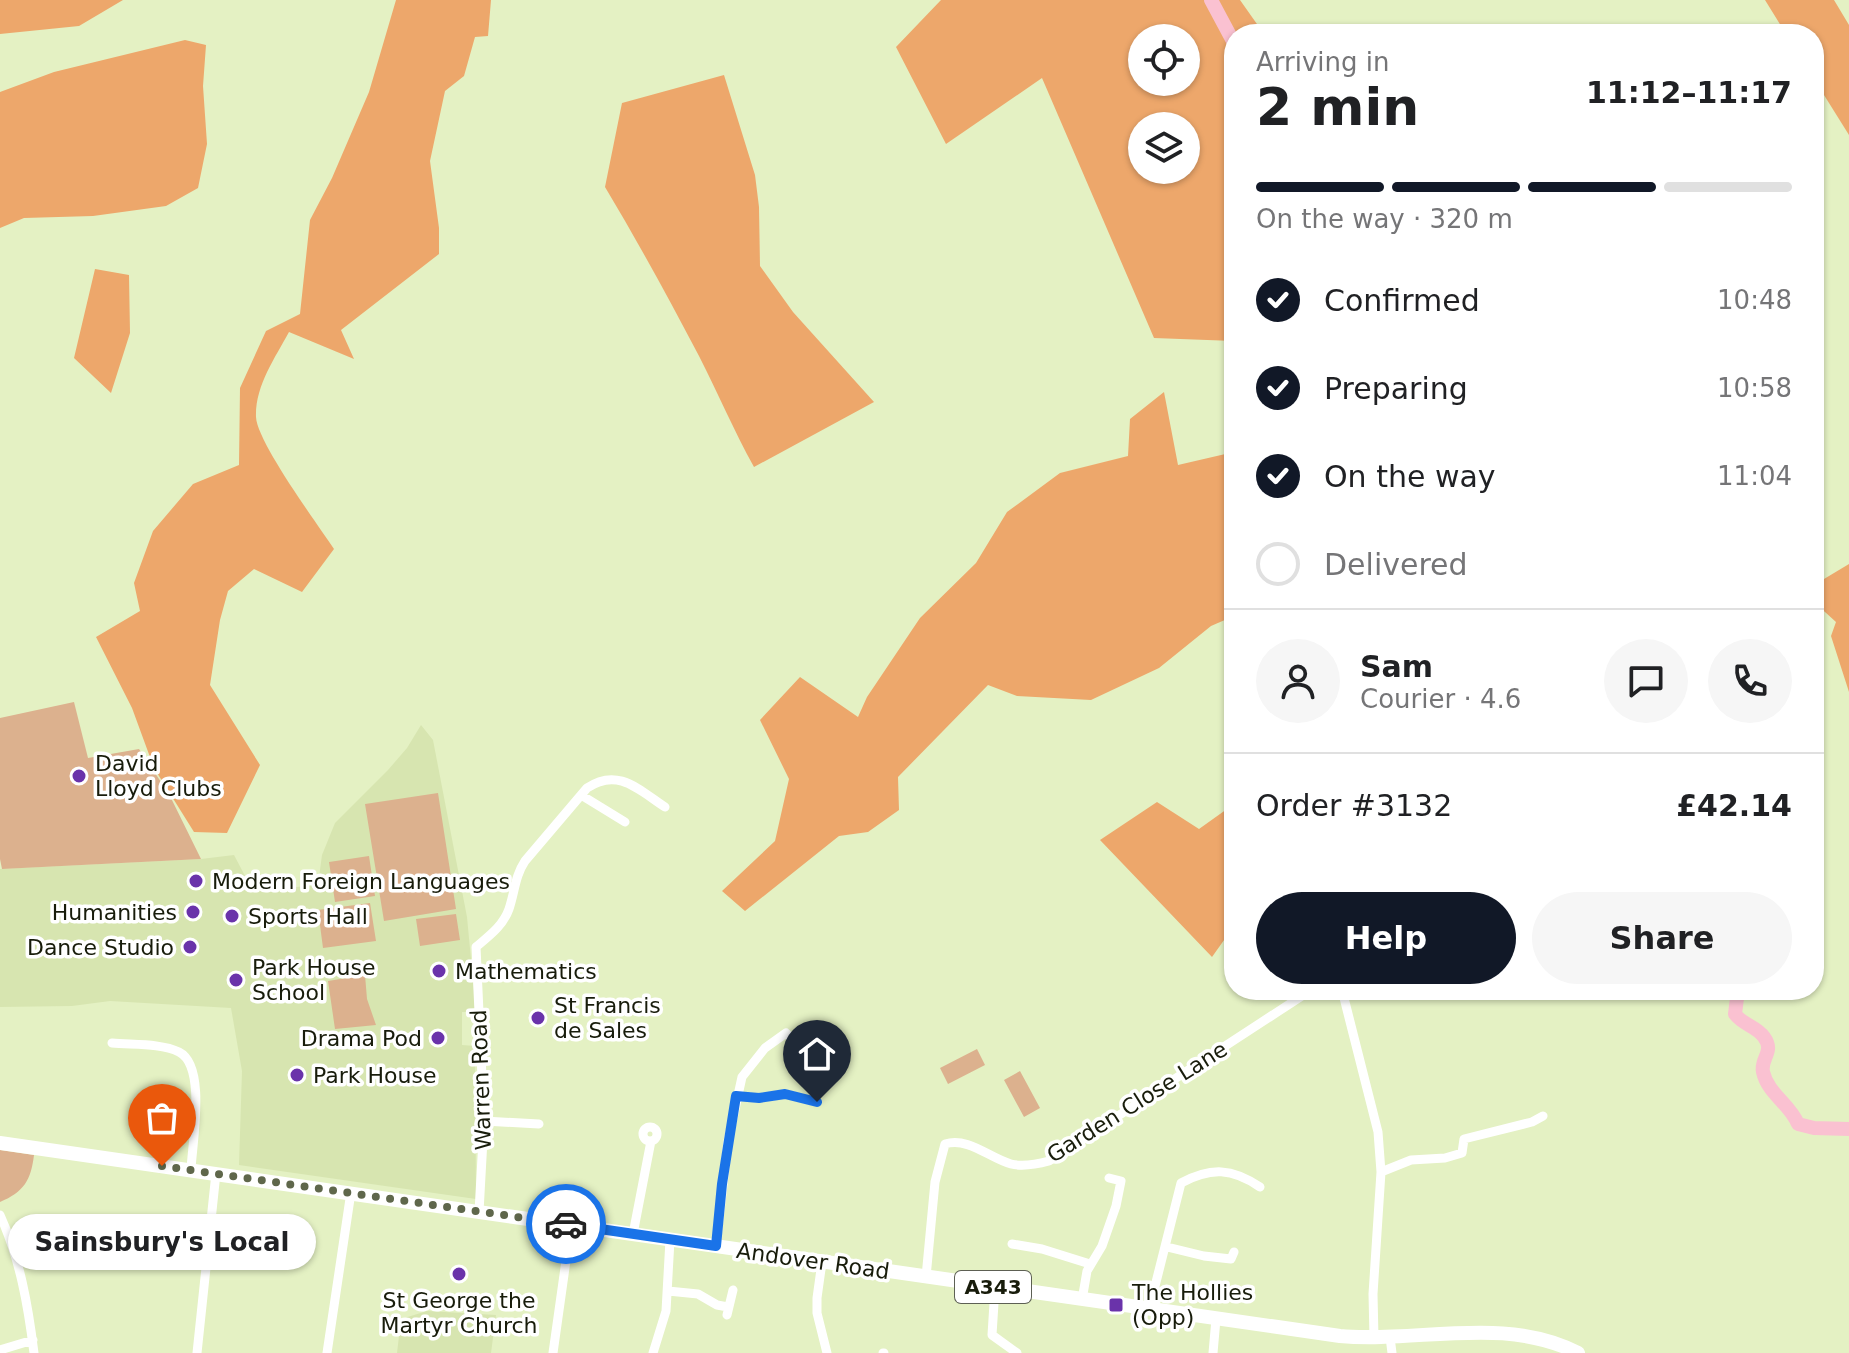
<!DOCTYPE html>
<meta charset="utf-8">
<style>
body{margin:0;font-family:"DejaVu Sans",sans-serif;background:#f6f6f6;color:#202124;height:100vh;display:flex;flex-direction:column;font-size:30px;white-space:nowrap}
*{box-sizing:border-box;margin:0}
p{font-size:26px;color:#757577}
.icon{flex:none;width:44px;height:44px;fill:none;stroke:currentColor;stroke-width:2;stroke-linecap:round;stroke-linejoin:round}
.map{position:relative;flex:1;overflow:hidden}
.drawer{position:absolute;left:1224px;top:24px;width:600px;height:976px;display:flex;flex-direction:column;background:#fff;border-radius:32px;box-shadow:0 2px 6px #0004}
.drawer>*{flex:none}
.fabs{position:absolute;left:1128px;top:24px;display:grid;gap:16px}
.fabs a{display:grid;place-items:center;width:72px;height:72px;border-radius:50%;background:#fff;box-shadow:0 2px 6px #0004;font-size:40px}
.pin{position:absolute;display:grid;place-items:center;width:68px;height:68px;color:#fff;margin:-82px -34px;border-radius:50% 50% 50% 0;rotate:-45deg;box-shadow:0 0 8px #0007}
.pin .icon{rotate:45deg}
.courier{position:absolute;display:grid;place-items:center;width:80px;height:80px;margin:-40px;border:6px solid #1a73e8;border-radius:50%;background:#fff;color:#222;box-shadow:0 2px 10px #0007}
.bubble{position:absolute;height:56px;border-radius:28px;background:#fff;box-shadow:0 2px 6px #0004;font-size:26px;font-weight:800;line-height:56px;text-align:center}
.overview em{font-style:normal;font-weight:800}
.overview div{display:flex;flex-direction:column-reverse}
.overview{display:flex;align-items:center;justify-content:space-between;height:136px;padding:0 32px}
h1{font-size:52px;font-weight:800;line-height:60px}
.bar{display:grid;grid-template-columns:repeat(4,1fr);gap:12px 8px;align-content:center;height:96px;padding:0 32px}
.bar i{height:10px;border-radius:6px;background:#e0e0e0}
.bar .selected{background:#111827}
.bar p{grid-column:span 4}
.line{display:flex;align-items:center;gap:20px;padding:0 32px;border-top:2px solid #e0e0e0}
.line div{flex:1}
.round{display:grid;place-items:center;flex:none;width:84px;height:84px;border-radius:42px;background:#f6f6f6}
ol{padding:0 32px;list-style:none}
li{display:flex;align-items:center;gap:24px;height:88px}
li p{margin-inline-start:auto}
li .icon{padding:8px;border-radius:50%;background:#111827;color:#fff;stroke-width:4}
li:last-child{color:#757577}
li i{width:44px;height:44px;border:4px solid #e0e0e0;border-radius:50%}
.button{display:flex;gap:16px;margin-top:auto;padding:16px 32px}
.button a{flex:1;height:92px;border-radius:48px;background:#111827;color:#fff;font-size:32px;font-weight:800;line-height:92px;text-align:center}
.button a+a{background:#f6f6f6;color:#202124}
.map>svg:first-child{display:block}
</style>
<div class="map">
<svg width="1849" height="1353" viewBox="0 0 1849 1353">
<rect width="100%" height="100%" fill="#e4f1c3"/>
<path fill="#d7e5b0" d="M421 725 433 740 467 917 476 1012H462V1045L475 1046 476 1199 239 1165 242 1071 231 1008 110 1001 72 1006 0 1007V869L201 859 234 855 253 891 318 885 322 855 335 823 388 770 407 748Z
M427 1311 496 1315 491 1353H397L401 1319Z"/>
<path fill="#dcb18e" d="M74 702 88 758 139 749 169 794 201 859 2 869 0 859V718Z
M438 793 456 909 384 921 365 804Z
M369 856 375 896 335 902 329 862Z
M370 903 376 941 323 948 318 910Z
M456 914 460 940 420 946 416 919Z
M365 975 367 999 376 1025 335 1029 328 981Z
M977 1049 985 1065 948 1084 940 1068Z
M1020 1071 1040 1108 1024 1117 1004 1080Z
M0 1150 34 1155C31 1180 24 1192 0 1202Z"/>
<path fill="#eda76b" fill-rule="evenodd" d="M0 0H123L79 26 0 34Z
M396 0H491L488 36 475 37 464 76 445 91 430 161 439 228V254L341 330 354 359 289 332C275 358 255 386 256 417 257 442 318 525 334 549L302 592 254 569 228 591 220 620 210 685 260 765 227 833 194 832 154 768 132 708 96 637 140 611 134 583 153 531 193 484 239 465 240 388 266 331 300 314 310 220 332 178 369 92Z
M941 0H1240L1264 34H1234V341L1154 338 1042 78 946 144 896 47ZM1142 38H1186V82H1142ZM1142 126H1186V170H1142Z
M1765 0H1834L1849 25V135L1814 79V34H1786Z
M185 40 206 45 203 86 207 144 198 188 166 206 93 216 24 218 0 228V92L54 72Z
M724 75 755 175 759 207 760 266 793 312 874 402 754 467C734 431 718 393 699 356 669 299 638 242 605 187L622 103Z
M95 269 129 275 130 333 111 393 74 358Z
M1164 392 1178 465 1234 452V616L1211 626 1159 668 1091 700 1017 696 988 685 898 777 899 810 868 832 839 836 745 911 722 891 775 841 789 779 760 720 800 677 858 717 867 697 920 618 976 563 1007 512 1060 473 1128 456 1130 419Z
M1849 564V692L1831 636 1836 622 1814 602V585Z
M1157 802 1199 829 1234 804V926L1212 957 1100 840Z"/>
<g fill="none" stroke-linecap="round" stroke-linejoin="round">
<path stroke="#fac1d1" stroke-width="14" d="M1211 0 1234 43
M1738 990 1735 1014C1743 1025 1756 1026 1764 1037 1775 1052 1760 1058 1763 1072 1768 1094 1790 1104 1798 1124L1814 1128 1849 1129"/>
<path stroke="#fff" stroke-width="9" d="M581 795 625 822
M1342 990 1378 1132 1381 1172 1373 1294 1374 1338
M112 1043C132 1045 161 1043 179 1052 207 1066 192 1143 191 1170
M736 1096 759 1098 785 1094 817 1102
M484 1121 539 1124
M643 1134a7 7 0 1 1 14 0a7 7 0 1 1-14 0Z
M1381 1172 1411 1160 1445 1158 1462 1153 1464 1139 1532 1122 1543 1116
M479 1212 484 1121 476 947C489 936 503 926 509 909 515 891 515 876 525 861L587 788C618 767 639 790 665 807
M0 1215C20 1259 28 1305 34 1353
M633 1234 651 1141
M1012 1244 1042 1249 1090 1264
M716 1246 728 1141 742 1077 765 1048 786 1033 789 1036
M1167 1247 1204 1256 1231 1259 1234 1252
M16 1256 48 1255 122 1264
M822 1262 817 1298V1313L827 1353
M926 1277 935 1182 945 1144C969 1137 989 1158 1011 1164 1023 1167 1038 1164 1049 1161L1311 990
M995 1287 992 1335 1017 1353
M668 1291 698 1294 717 1305 728 1307
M1082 1300 1087 1271 1102 1246 1116 1206 1121 1181 1109 1178
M1149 1310 1181 1183C1211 1167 1232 1168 1260 1187
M727 1315 733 1290
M1390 1337 1392 1353
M0 1350 33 1340
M197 1353 216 1173
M327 1353 351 1192
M553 1353 571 1225
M653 1353 666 1311 670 1240
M883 1353H884
M1213 1353 1216 1319"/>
<path stroke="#fff" stroke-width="14" d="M0 1143 1340 1336C1418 1343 1505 1315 1578 1353"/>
</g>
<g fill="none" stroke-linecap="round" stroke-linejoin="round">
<path stroke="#5f674b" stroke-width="8" stroke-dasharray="0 14.4" d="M162 1166 566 1224"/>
<path stroke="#1a73e8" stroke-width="10" d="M566 1224 716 1246 722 1184 736 1096 759 1098 785 1094 817 1102"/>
</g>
<g fill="#6a33aa" stroke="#fff" stroke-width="3">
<circle cx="79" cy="776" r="8"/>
<circle cx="196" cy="881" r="8"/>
<circle cx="193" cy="912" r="8"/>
<circle cx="232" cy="916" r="8"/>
<circle cx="190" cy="947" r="8"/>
<circle cx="439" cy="971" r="8"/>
<circle cx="236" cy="980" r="8"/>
<circle cx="538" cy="1018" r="8"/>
<circle cx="438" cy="1038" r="8"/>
<circle cx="297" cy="1075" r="8"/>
<circle cx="459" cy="1274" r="8"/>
<rect x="1108" y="1297" width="16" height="16" rx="4"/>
</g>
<g text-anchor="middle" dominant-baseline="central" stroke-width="7" stroke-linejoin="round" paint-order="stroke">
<rect fill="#fff" stroke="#5d6054" stroke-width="2" x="955" y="1271" width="76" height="32" rx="6"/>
<g font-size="20" font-weight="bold" fill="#181c0b">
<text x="993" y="1287">A343</text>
</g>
<g font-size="22" fill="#181c0b" stroke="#fff" text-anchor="start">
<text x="95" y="763">David<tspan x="95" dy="25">Lloyd Clubs</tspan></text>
<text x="212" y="881">Modern Foreign Languages</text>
<text x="177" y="912" text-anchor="end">Humanities</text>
<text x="248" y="916">Sports Hall</text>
<text x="174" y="947" text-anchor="end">Dance Studio</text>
<text x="252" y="967">Park House<tspan x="252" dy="25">School</tspan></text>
<text x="455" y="971">Mathematics</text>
<text x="554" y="1005">St Francis<tspan x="554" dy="25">de Sales</tspan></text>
<text x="422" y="1038" text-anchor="end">Drama Pod</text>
<text x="313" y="1075">Park House</text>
<text x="1132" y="1292">The Hollies<tspan x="1132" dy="25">(Opp)</tspan></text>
<text x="459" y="1300" text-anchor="middle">St George the<tspan x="459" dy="25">Martyr Church</tspan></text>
</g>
<g font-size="22" fill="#181c0b" stroke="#fff">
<text transform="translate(481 1080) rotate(-92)">Warren Road</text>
<text transform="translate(1137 1102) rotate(-32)">Garden Close Lane</text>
<text transform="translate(813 1261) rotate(8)">Andover Road</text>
</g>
</g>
</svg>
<div class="fabs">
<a><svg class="icon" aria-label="locate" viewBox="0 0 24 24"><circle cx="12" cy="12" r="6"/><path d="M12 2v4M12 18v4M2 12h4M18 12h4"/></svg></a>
<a><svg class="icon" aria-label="layers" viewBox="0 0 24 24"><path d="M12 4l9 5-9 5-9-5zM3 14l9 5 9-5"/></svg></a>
</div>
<div class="pin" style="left:162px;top:1166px;background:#ea580c"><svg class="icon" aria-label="bag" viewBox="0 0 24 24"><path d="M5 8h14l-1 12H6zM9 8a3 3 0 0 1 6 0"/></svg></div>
<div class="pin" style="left:817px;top:1102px;background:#1f2937"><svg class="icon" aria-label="home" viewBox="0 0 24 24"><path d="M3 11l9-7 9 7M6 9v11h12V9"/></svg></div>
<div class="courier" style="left:566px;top:1224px"><svg class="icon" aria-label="car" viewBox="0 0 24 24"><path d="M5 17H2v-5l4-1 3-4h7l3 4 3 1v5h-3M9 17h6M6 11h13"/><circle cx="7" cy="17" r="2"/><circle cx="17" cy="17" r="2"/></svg></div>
<div class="bubble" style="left:8px;top:1214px;width:308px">Sainsbury's Local</div>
<section class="drawer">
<div class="overview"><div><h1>2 min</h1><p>Arriving in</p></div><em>11:12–11:17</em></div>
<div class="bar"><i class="selected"></i><i class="selected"></i><i class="selected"></i><i></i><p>On the way · 320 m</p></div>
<ol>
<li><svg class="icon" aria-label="check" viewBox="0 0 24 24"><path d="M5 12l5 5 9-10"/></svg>Confirmed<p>10:48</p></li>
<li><svg class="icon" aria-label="check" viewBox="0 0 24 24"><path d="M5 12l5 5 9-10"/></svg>Preparing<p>10:58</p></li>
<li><svg class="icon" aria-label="check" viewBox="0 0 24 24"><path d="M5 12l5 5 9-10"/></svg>On the way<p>11:04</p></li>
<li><i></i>Delivered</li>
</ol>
<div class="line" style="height:144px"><a class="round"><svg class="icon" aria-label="person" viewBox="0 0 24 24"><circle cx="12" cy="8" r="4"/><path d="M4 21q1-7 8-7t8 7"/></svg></a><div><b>Sam</b><p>Courier · 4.6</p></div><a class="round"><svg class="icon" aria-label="chat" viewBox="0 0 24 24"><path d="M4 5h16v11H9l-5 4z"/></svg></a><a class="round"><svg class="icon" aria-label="phone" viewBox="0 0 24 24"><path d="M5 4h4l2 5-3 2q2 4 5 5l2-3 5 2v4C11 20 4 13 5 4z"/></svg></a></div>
<div class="line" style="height:104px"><div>Order #3132</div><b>£42.14</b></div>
<div class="button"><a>Help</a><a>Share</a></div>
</section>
</div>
